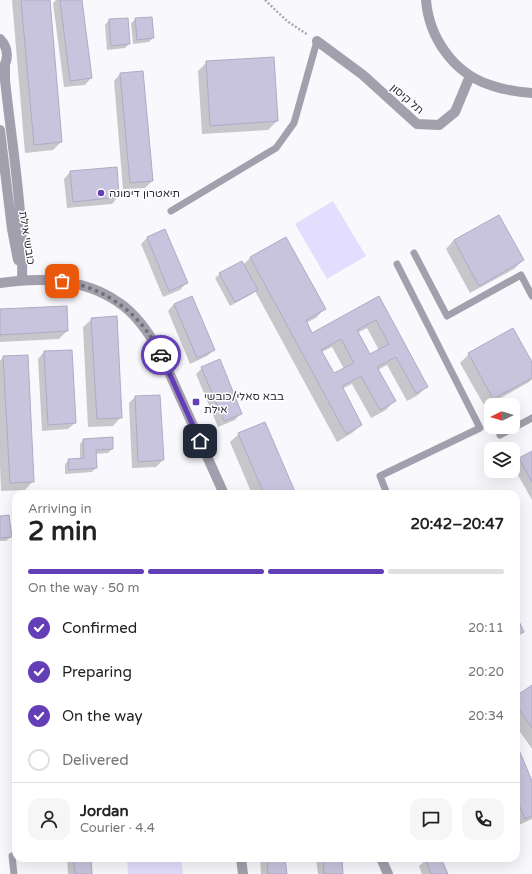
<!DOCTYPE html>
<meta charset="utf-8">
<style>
body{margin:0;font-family:"Varela Round","Noto Sans Hebrew",sans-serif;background:#f6f6f6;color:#222;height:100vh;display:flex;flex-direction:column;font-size:15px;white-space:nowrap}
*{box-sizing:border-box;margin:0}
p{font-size:13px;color:#767676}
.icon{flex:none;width:22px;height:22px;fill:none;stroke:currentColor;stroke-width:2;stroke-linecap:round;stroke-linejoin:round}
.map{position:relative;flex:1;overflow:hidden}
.details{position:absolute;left:12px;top:490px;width:508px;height:372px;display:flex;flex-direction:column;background:#fff;border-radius:12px;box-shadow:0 4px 16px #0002}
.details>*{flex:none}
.needle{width:26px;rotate:265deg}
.tools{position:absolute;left:484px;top:398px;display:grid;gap:8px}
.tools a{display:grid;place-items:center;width:36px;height:36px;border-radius:8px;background:#fff;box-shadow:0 4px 16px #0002;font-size:20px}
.pin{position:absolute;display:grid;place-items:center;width:34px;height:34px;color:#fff;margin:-17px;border-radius:8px;box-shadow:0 2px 6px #0006}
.courier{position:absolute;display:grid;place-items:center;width:40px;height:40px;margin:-20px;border:3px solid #643eb7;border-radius:50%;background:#fff;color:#222;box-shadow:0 1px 5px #0007}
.overview em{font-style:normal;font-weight:800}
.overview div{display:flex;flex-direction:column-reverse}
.overview{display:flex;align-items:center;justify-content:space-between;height:68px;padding:0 16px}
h1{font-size:26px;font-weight:800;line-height:30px}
.bar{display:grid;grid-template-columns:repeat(4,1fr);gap:6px 4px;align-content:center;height:48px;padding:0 16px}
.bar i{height:5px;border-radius:3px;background:#e0e0e0}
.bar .active{background:#643eb7}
.bar p{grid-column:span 4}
.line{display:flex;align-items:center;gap:10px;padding:0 16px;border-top:1px solid #e0e0e0}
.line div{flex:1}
.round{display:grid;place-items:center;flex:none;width:42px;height:42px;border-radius:12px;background:#f6f6f6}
ol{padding:0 16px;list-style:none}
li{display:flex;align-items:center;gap:12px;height:44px}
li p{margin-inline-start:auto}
li .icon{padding:4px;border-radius:50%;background:#643eb7;color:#fff;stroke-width:4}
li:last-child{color:#767676}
li i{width:22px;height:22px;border:2px solid #e0e0e0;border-radius:50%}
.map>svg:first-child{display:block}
</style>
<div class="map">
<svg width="532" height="874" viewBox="0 0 532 874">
<rect width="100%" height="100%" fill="#f9f8fd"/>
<path fill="#e3defd" d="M333 201 366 256 327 279 295 224Z
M127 858H181L183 874H128Z"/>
<path fill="#0003" fill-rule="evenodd" d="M12 0H49L61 142 53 150 25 153Z
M56 0H81L91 78 85 85 64 87 53 3Z
M136 19 153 38 149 42 133 44 131 23Z
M109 20 129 44 125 48 107 50 105 25Z
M207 62 277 121 268 130 202 134 198 71Z
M120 74 152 181 145 188 123 189 114 81Z
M116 168 118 197 112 204 67 208 64 179 70 172Z
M498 216 523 260 514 269 470 293 446 249 454 240Z
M164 230 186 283 180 290 163 297 141 244 147 238Z
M286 238 324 309 316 318 306 323 312 334 379 298 427 386 418 395 407 401 387 365 378 370 394 401 386 410 371 418 352 384 342 389 361 425 352 433 337 442 255 291 252 294 230 306 215 278 220 274 243 265 250 258ZM367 328 379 350 370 355 357 333ZM332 347 344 369 334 375 322 352Z
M174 304 214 350 207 356 190 364 168 311Z
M0 310 67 331 59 339 0 342Z
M92 319 121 417 113 426 88 427 83 327Z
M44 352 75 423 68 429 42 431 38 359Z
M469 354 532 364V379L529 382 485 407 460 363Z
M3 357 33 481 25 490 1 491 0 465V361Z
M202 368 241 413 235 420 218 427 196 374Z
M135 397 163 460 156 467 132 468 129 403Z
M239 434 294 494H252L230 442Z
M112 438V449L108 453 95 454 96 468 92 472 65 474V464L69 460 80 459V444L84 439Z
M532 452V500L513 466 520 459Z
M0 517 11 537 6 541H0Z
M532 686V749L516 726V698Z
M516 747 532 783V819L519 825 516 818Z
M67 858H90L91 874H68Z
M194 858H208L194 859Z
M260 858H284L286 874H261Z
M316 858H341V874H318Z
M428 858H440L447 874H422L419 866Z"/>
<path fill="#c8c4de" stroke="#afabc4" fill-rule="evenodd" d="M21 0H50L62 142 34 145Z
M60 0H82L92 78 70 81Z
M152 17 154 38 137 40 135 18Z
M128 18 130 44 111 46 109 19Z
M274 57 278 121 210 126 206 61Z
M143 71 153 181 130 183 120 73Z
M117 167 119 197 73 202 70 171Z
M499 215 524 260 479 286 454 240Z
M165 229 188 283 169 291 147 237Z
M286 237 326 309 306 320 312 333 379 296 428 387 416 393 396 357 377 367 396 401 380 410 361 376 342 386 362 425 346 434 250 257ZM376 320 389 344 370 354 357 330ZM341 339 354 363 334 373 321 350Z
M242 261 258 290 235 302 219 273Z
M192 296 215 350 197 358 174 304Z
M67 306 68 331 0 335V309Z
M117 316 122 418 97 419 91 318Z
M513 328 532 362V378L493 399 468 353Z
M72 350 76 423 48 425 44 351Z
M28 355 34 482 10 483 3 356Z
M220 359 242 414 224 421 201 367Z
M160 395 164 460 138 462 135 396Z
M265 422 296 494H264L238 433Z
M113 437V449L96 450 97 468 69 470 68 459 84 458 83 439Z
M532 451V482L519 458Z
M9 515 12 537 0 538V516Z
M516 615 524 632 516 636Z
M532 685V728L516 705V696Z
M517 745 532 781V816L525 819 516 797Z
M73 858H91L92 874H75Z
M267 858H285L287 874H268Z
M323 858H342L343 874H324Z
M425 858H441L448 874H431Z"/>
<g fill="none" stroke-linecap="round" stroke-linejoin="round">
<path stroke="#aaa9b0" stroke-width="2.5" stroke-dasharray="2 2" stroke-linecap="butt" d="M265 0 287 21 308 35"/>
<path stroke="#a2a0ac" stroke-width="7" d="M171 211 276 148 294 123 317 41
M414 253 447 316 521 275 532 296
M500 435 532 418
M387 494 380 476 480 428 397 264
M12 856 14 874"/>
<path stroke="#a2a0ac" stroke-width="10" d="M426 0C429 37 453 73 490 85 504 90 518 92 532 93
M0 39C9 48 9 61 1 71
M317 41 363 75 417 124 439 125 455 112 470 76
M5 66V80C12 146 24 213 22 280
M0 130 12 229 18 260
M241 858 243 874"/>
<path stroke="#a2a0ac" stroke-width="10" d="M0 283C41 277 83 278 118 302 135 313 147 331 158 348L224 494
M381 858 388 874"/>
</g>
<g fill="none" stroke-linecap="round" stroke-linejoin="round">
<path stroke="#72717a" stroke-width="4" stroke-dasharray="0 7.2" d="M62 281C105 287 143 315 161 355"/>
<path stroke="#643eb7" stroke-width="5" d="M161 355 200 441"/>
</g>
<g fill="#643eb7" stroke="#fff" stroke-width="1.5">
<circle cx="101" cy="193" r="4"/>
<rect x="192" y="398" width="8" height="8" rx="2"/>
</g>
<g text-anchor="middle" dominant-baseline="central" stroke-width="3" stroke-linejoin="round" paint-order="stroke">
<g font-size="11" fill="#2a2833" stroke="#fff">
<text transform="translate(407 99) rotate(41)">תל קיסון</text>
<text transform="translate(27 238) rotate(81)">כובשי אילת</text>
</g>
<g font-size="11" fill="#2a2833" stroke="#fff" text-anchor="start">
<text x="109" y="193">תיאטרון דימונה</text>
<text x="204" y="396">בבא סאלי/כובשי<tspan x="204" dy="13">אילת</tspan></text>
</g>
</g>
</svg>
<div class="tools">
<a><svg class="needle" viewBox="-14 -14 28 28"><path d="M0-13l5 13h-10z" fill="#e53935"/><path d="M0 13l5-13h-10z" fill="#767676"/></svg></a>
<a><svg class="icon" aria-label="layers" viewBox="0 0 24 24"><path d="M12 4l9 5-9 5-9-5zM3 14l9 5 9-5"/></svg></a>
</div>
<div class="pin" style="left:62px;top:281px;background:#ea580c"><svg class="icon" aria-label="bag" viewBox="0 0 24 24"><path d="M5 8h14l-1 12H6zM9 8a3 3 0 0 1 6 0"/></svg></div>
<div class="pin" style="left:200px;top:441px;background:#1f2937"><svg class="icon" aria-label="home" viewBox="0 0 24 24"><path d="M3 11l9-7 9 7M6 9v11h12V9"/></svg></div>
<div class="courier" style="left:161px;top:355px"><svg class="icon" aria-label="car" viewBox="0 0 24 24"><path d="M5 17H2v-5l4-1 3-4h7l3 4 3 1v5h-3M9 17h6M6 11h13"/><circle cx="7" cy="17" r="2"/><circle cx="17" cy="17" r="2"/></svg></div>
<section class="details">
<div class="overview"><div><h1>2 min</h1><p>Arriving in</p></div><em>20:42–20:47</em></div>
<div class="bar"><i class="active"></i><i class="active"></i><i class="active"></i><i></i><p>On the way · 50 m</p></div>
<ol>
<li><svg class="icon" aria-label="check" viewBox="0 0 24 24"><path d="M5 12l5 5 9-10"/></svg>Confirmed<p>20:11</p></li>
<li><svg class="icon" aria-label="check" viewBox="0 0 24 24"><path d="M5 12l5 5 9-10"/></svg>Preparing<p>20:20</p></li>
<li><svg class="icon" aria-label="check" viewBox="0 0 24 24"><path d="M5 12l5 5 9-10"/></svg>On the way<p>20:34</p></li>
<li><i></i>Delivered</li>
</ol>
<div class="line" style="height:72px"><a class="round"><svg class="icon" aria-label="person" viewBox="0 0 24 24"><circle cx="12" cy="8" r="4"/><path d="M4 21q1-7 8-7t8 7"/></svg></a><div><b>Jordan</b><p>Courier · 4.4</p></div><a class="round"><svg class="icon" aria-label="chat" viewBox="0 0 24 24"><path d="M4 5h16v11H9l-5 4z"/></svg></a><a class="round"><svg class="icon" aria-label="phone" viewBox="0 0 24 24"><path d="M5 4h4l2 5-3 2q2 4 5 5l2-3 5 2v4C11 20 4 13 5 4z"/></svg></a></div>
</section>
</div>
